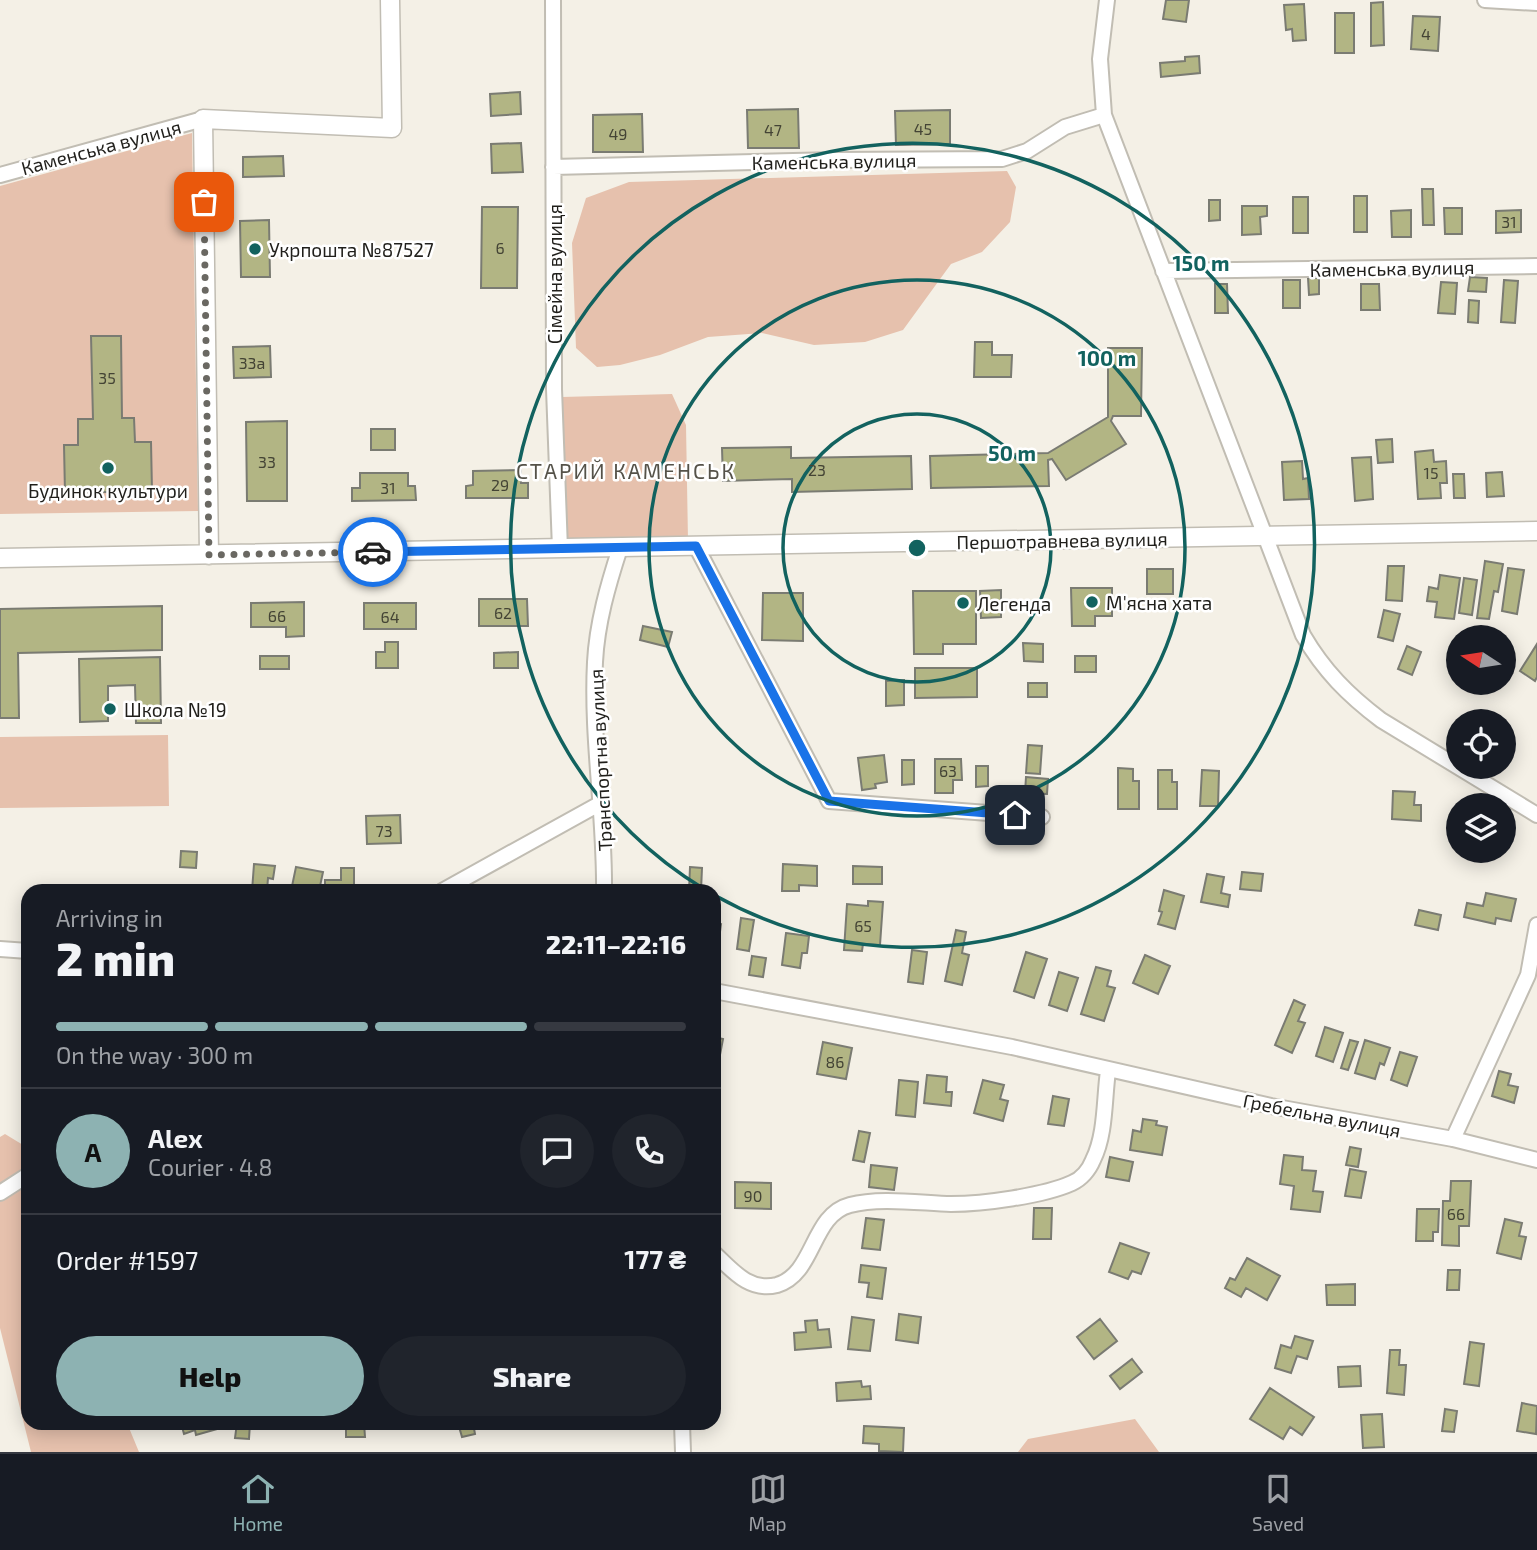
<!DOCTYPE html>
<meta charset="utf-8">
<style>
body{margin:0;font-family:"Exo 2",sans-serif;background:#20242c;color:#f1f3f6;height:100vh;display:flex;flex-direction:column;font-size:26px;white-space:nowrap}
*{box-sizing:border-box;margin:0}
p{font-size:23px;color:#9ea1a6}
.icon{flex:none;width:38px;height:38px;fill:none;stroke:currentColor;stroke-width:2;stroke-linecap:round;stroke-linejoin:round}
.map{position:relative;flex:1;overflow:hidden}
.sheet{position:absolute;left:21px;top:884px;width:700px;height:546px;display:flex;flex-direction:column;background:#171b24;border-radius:21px;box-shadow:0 4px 18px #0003}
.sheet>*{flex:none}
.needle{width:46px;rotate:282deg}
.tools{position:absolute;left:1446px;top:625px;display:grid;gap:14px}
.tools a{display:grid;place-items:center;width:70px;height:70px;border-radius:50%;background:#171b24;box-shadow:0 4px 18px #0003;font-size:35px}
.pin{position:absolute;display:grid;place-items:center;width:60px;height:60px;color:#fff;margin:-30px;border-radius:14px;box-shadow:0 4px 10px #0006}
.courier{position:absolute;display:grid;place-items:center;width:70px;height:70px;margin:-35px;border:5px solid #1a73e8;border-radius:50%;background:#fff;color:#222;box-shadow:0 2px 9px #0007}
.headline em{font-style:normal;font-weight:800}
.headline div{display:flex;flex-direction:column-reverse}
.headline{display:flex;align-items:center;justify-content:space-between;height:119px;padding:0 35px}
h1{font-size:46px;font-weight:800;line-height:52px}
.bar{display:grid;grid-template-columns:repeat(4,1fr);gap:10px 7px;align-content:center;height:84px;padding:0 35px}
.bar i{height:9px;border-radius:5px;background:#363941}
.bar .active{background:#8db2b2}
.bar p{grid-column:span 4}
.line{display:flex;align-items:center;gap:18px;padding:0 35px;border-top:2px solid #363941}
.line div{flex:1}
.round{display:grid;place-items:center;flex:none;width:74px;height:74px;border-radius:37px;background:#20242c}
.primary-button{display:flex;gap:14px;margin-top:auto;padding:14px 35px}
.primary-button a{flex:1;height:80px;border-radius:42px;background:#8db2b2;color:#111;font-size:28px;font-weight:800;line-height:80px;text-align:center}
.primary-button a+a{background:#20242c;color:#f1f3f6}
.tab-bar{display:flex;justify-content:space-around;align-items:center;height:98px;border-top:2px solid #363941;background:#171b24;font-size:19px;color:#9ea1a6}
.tab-bar a{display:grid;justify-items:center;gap:4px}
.tab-bar .active{color:#8db2b2}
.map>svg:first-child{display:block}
</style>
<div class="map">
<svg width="1537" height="1452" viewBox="0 0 1537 1452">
<rect width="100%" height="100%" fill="#f4f0e6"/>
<path fill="#e6c1ad" d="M192 133 198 511 0 514V186Z
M1007 171 1016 187 1010 222 982 252 951 264 903 330 865 342 814 345 762 333 708 337 660 355 620 365 597 367 576 348 572 243 586 198 629 182Z
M672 394 686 425 688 540 568 542 562 397Z
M168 735 169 806 0 808V737Z
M5 1134 28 1148V1423H127L139 1452H31L0 1328V1137Z
M1135 1419 1159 1452H1018L1028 1439Z"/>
<path fill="#b2b584" stroke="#7a7b72" stroke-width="2" d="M1166 0H1189L1186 22 1163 19Z
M1383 2 1384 45 1371 46V3Z
M1304 4 1306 40 1293 41 1292 29 1286 30 1284 5Z
M1335 13H1354V53H1335Z
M1413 16 1440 17 1438 51 1411 49Z
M1199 56 1200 73 1161 77 1160 63 1185 61V57Z
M520 92 521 114 491 116 490 94Z
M798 109 799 148H748L747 110Z
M950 110V144L896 145 895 111Z
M642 114 643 152H593V115Z
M521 143 523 172 492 173 491 144Z
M283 156 284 176 243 177V157Z
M1422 189H1433L1434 225H1423Z
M1354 196H1367V232H1354Z
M1293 197H1308V233H1293Z
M1209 200H1220V220L1209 221Z
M1242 206H1267V216L1260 217 1261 234 1242 235Z
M482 207H518L517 288H481Z
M1444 208H1462V234H1445Z
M1411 210V237H1392L1391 211Z
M1521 210V232L1496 233V211Z
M269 220 270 277H241L240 221Z
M1470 277 1487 278 1486 292 1468 291Z
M1308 278H1319V294L1309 295Z
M1283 280H1300V308H1283Z
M1504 280 1518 281 1515 323 1501 322Z
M1441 282 1457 283 1455 314 1438 313Z
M1215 284H1227L1228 313H1215Z
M1361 284H1379L1380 310H1361Z
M1469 300 1479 301 1478 323 1468 322Z
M91 336H121L122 418H134L135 442H151L152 491 65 493 64 445H78V419H93Z
M975 342H992V355H1012L1011 377H974Z
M270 346 271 377 234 378 233 347Z
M1108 348H1142L1141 416H1113L1111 421 1126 444 1066 480 1052 459 1048 460 1049 486 931 488 930 456 1048 453 1108 417Z
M287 421V501H247L246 422Z
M371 429H395V450H371Z
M1392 439 1393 462 1378 463 1376 440Z
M791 447V458L911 456 912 489 792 492V479L723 481 722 448Z
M1433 450 1434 462 1446 461 1447 483H1440L1441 498 1418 499 1415 452Z
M1371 457 1373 499 1355 501 1352 458Z
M1302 461 1303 479 1308 478 1309 499 1284 500 1282 462Z
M521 470V483H528V498H466V486L473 485V471Z
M1502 472 1504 496 1487 497 1486 473Z
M360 473H408V486H415L416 500 352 501V488H360Z
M1453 474H1464L1465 498H1454Z
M1485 561 1503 564 1498 592 1494 591 1489 619 1477 618Z
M1388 566H1404L1402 601 1386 600Z
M1508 568 1524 570 1517 614 1502 611Z
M1147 569H1173V594H1147Z
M1440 575 1460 578 1454 619 1435 617 1437 602 1427 601 1429 587 1438 589Z
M1464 578 1477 580 1472 615 1459 613Z
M1071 588H1112V616H1095V626H1072Z
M1001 590V617L981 618 980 591Z
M913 591H976V644H943V654H914Z
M763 593H803V641L762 640Z
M479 599H527L528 626H479Z
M304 602V636L286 637V627H251V603Z
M364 603H416V629H364Z
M162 606V650L18 653 19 718H0V609Z
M1384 610 1400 614 1393 641 1378 637Z
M643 626 672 632 668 647 640 640Z
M385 642H398V668H376V652H385Z
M1023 643 1043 644V662L1024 661Z
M1537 644V677L1535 681 1520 671Z
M1407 646 1421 652 1412 675 1398 669Z
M518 652V668H494V653Z
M260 656H289V669H260Z
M1075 656H1096V672H1075Z
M160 657 161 723H136L135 685 108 686V721L80 722 79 659Z
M915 668H977V697L915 698Z
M904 680V705L886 706V681Z
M1028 683H1047V697H1028Z
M1028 745 1042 746 1040 774 1026 773Z
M884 755 887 782 875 784 876 788 862 790 858 758Z
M935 759H961L962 780H953V793H935Z
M902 760H914V784L902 785Z
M976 766H988V786L976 787Z
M1118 768 1133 769V781H1139V809H1118Z
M1158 770H1172V782H1177V809H1158Z
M1202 770 1219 771 1218 806H1200Z
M1026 777 1048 779 1047 794 1025 793Z
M1393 791 1415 792 1414 805H1421V821L1392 819Z
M400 815 401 843 367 844 366 816Z
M181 851 197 852 196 868 180 867Z
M254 864 275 866 273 879 268 878 267 891H252Z
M783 864 817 866V886L799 885V891H782Z
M853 866 882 867V884H853Z
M296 867 323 872 319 891H291Z
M690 867 702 868 701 891H689Z
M341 868H354V891H325V880H341Z
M1242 872 1263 874 1261 891 1240 889Z
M1207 874 1224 877 1221 893 1230 895 1228 907 1201 902Z
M1164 890 1184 896 1175 929 1158 924 1162 912 1159 911Z
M1486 893 1516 899 1511 921 1496 918 1495 924 1464 917 1467 903 1483 906Z
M868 901 883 902 880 945 863 944 862 951 844 950 847 904 868 906Z
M1419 910 1441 915 1438 930 1415 925Z
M741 918 754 920 749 951 737 949Z
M714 923 721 924 718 947H714Z
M956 930 966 932 962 953 969 955 962 985 945 981Z
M786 933 809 936 807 953H802L800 968 782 965Z
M912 950 927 952 923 984 908 982Z
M1026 952 1047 959 1034 998 1014 991Z
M1145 955 1170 966 1158 994 1133 983Z
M752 956 766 958 763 977 749 975Z
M1096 967 1111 971 1107 986 1115 988 1104 1021 1081 1014Z
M1059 972 1078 978 1067 1011 1049 1005Z
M1294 1000 1305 1005 1298 1021 1305 1023 1292 1053 1275 1045Z
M1325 1027 1343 1033 1333 1062 1316 1056Z
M714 1037 723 1039 716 1076H714Z
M1350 1040 1358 1042 1348 1070 1341 1068Z
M1365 1040 1390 1048 1384 1065 1380 1063 1375 1079 1355 1073Z
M823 1042 852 1048 846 1079 817 1074Z
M1400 1052 1417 1057 1407 1086 1391 1080Z
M1499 1071 1511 1074 1508 1085 1518 1087 1514 1103 1492 1096Z
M927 1075 947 1077 946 1092H952L951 1106 924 1103Z
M899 1080 918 1082 915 1117 896 1115Z
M983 1080 1004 1085 1000 1099 1008 1101 1003 1121 974 1113Z
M1053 1096 1069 1099 1064 1126 1048 1124Z
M1143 1119 1157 1121 1156 1125 1167 1127 1162 1155 1130 1150 1133 1130 1141 1132Z
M859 1131 870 1133 864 1162 853 1160Z
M1350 1147 1361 1149 1358 1167 1346 1165Z
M1284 1155 1303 1157 1302 1170 1316 1171 1313 1191 1323 1192 1320 1212 1291 1209 1294 1186 1280 1184Z
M1110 1157 1133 1162 1129 1181 1106 1177Z
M871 1165 897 1168 894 1190 869 1187Z
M1350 1169 1366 1172 1361 1198 1345 1196Z
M1451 1181H1471L1469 1226H1459V1246L1442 1245 1443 1201H1450Z
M735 1182 771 1183V1209L735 1208Z
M1034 1208H1052L1051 1239H1033Z
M1417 1209H1439L1438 1232H1433V1241H1416Z
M866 1218 884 1220 880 1250 862 1248Z
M1505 1219 1522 1223 1519 1236 1526 1237 1521 1259 1497 1253Z
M1120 1243 1149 1253 1141 1274 1132 1271 1128 1279 1109 1272Z
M1247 1258 1280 1276 1267 1300 1246 1288 1241 1297 1225 1288 1230 1278 1235 1280Z
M861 1265 886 1268 882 1299 867 1297 869 1283 859 1282Z
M1448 1270H1460L1459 1290H1447Z
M1355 1284V1305H1327L1326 1285Z
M899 1314 921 1317 918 1343 896 1340Z
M852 1317 874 1320 870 1351 848 1349Z
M1100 1319 1117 1341 1094 1359 1077 1337Z
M817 1320 818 1330 829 1329 831 1347 795 1350 794 1333 806 1332 805 1321Z
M1295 1336 1313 1341 1307 1359 1297 1356 1291 1373 1275 1368 1281 1345 1291 1348Z
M1470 1342 1484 1344 1479 1386 1464 1384Z
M1390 1350H1400L1399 1365H1406L1404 1395 1387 1393Z
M1132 1359 1142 1372 1120 1389 1110 1376Z
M1360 1366 1361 1386 1339 1387 1338 1367Z
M861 1381 862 1387 870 1386 871 1399 837 1401 836 1383Z
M1270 1388 1314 1417 1302 1435 1290 1427 1283 1439 1250 1419Z
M1522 1403 1537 1406 1536 1434 1517 1431Z
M1445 1409 1457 1411 1454 1432 1442 1431Z
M1382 1414 1384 1447 1363 1448 1361 1415Z
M181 1423H215L217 1429 196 1435 195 1430 184 1434Z
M237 1423H250L249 1439 235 1438Z
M346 1423H364L365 1437H346Z
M458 1423H473L475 1434 462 1437Z
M864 1426 904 1428 903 1452 879 1451V1444L863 1443Z"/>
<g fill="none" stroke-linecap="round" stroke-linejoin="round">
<g stroke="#c1bdb3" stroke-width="18">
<path id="minor" d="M553 0 554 389 560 549
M1107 0 1100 59 1104 115 1303 635C1324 671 1348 695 1381 720L1537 815
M1485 0 1537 3
M553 167 835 160 1002 159 1027 151 1065 127 1104 115
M0 175 203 119
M1163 271 1537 266
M696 546 829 801 1042 817
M442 891 601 803
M604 891C605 814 591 738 595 662 597 623 608 585 620 548
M0 949 28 951
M714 991 1012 1047 1271 1106 1453 1139 1537 1160
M1453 1139 1528 975 1537 925
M0 1193 28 1175
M714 1253C732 1270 749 1292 777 1285 815 1274 811 1215 850 1205 879 1197 920 1203 951 1204 983 1204 1043 1196 1072 1183 1081 1179 1089 1170 1093 1160 1106 1134 1104 1099 1108 1071
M682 1423 683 1452"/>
</g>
<g stroke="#c1bdb3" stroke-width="21">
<path id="tertiary" d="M209 555 203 119 392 128 390 0
M0 558 1537 531"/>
</g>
<use href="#minor" stroke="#fff" stroke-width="14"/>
<use href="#tertiary" stroke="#fff" stroke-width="18"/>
</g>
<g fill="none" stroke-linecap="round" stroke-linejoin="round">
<path stroke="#6a6862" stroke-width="7" stroke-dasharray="0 12.6" d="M204 202 209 555 373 552"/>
<path stroke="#1a73e8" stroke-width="9" d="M373 552 696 546 829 801 1015 815"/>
</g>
<g fill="none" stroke="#12625f" stroke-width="3.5">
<circle cx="917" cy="548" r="134"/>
<circle cx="917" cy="548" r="268"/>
<path d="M704 889A402 402 0 1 1 716 896"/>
</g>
<g fill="#12625f" stroke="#fff" stroke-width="2.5">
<circle cx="255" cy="249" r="7"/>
<circle cx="108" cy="468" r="7"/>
<circle cx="1092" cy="602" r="7"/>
<circle cx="963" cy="603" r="7"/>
<circle cx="110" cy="709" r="7"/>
</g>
<g text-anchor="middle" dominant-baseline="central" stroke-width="5" stroke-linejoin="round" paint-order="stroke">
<g font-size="16" fill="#444435">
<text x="1426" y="33">4</text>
<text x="923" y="128">45</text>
<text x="773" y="129">47</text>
<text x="618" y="133">49</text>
<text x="1509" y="221">31</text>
<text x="500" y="247">6</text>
<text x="252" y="362">33а</text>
<text x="107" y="377">35</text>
<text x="267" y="461">33</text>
<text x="817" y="469">23</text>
<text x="1431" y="472">15</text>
<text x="500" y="484">29</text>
<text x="388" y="487">31</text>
<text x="503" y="612">62</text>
<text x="277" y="615">66</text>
<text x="390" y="616">64</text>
<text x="948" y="770">63</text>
<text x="384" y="830">73</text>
<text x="863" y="925">65</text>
<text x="835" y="1061">86</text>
<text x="753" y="1195">90</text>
<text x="1456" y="1213">66</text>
</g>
<g font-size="19" fill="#201f1b" stroke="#fff">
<text transform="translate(101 147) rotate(-15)">Каменська вулиця</text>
<text transform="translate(834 161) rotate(-1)">Каменська вулиця</text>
<text transform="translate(1392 268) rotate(-1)">Каменська вулиця</text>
<text transform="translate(554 274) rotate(-90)">Сімейна вулиця</text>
<text transform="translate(1062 540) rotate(-1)">Першотравнева вулиця</text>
<text transform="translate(600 760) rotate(-93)">Транспортна вулиця</text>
<text transform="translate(1322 1115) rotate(11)">Гребельна вулиця</text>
</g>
<g font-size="19" fill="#201f1b" stroke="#fff" text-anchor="start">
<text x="269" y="249">Укрпошта №87527</text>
<text x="108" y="490" text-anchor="middle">Будинок культури</text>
<text x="1106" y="602">М'ясна хата</text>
<text x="977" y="603">Легенда</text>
<text x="124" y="709">Школа №19</text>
</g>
<g font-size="21" letter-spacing="2" fill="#555249" stroke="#fff">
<text x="626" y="470">СТАРИЙ КАМЕНСЬК</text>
</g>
</g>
<circle cx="917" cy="548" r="10" fill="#12625f" stroke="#fff" stroke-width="3.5"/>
<g font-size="21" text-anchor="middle" font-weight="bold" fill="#12625f" stroke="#fff" stroke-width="5" stroke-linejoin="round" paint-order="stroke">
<text x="1201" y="271">150 m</text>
<text x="1107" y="366">100 m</text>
<text x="1012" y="461">50 m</text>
</g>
</svg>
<div class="tools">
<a><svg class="needle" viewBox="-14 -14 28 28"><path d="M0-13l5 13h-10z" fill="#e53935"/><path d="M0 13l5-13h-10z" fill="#9ea1a6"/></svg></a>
<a><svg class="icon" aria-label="locate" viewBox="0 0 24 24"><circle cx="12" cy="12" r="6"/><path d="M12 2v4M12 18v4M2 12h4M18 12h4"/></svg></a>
<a><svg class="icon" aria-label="layers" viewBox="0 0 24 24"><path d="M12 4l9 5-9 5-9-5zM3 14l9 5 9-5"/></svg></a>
</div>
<div class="pin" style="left:204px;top:202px;background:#ea580c"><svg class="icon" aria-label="bag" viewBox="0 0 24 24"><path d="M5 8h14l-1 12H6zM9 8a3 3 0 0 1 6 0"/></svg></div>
<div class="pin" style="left:1015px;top:815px;background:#1f2937"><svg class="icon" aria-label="home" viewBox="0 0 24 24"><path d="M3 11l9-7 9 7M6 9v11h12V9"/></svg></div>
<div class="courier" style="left:373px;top:552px"><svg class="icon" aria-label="car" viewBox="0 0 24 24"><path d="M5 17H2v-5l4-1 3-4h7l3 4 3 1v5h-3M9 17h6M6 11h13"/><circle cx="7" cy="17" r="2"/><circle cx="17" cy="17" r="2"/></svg></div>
<section class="sheet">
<div class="headline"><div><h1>2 min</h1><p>Arriving in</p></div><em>22:11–22:16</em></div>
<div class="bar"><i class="active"></i><i class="active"></i><i class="active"></i><i></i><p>On the way · 300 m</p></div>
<div class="line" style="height:126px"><b class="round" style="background:#8db2b2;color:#111">A</b><div><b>Alex</b><p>Courier · 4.8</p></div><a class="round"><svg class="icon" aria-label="chat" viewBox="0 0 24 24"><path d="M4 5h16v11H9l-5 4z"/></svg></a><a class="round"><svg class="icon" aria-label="phone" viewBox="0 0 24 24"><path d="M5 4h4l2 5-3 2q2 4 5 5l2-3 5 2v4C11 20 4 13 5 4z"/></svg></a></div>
<div class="line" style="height:91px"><div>Order #1597</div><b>177 ₴</b></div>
<div class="primary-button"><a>Help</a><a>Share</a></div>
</section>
</div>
<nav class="tab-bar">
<a class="active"><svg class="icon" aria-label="home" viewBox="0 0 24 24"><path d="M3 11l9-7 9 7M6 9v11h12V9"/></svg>Home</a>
<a><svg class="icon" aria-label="map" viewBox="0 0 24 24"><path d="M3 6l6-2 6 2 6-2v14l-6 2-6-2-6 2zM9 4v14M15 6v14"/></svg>Map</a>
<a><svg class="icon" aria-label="saved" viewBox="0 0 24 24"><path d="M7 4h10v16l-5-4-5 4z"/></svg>Saved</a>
</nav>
